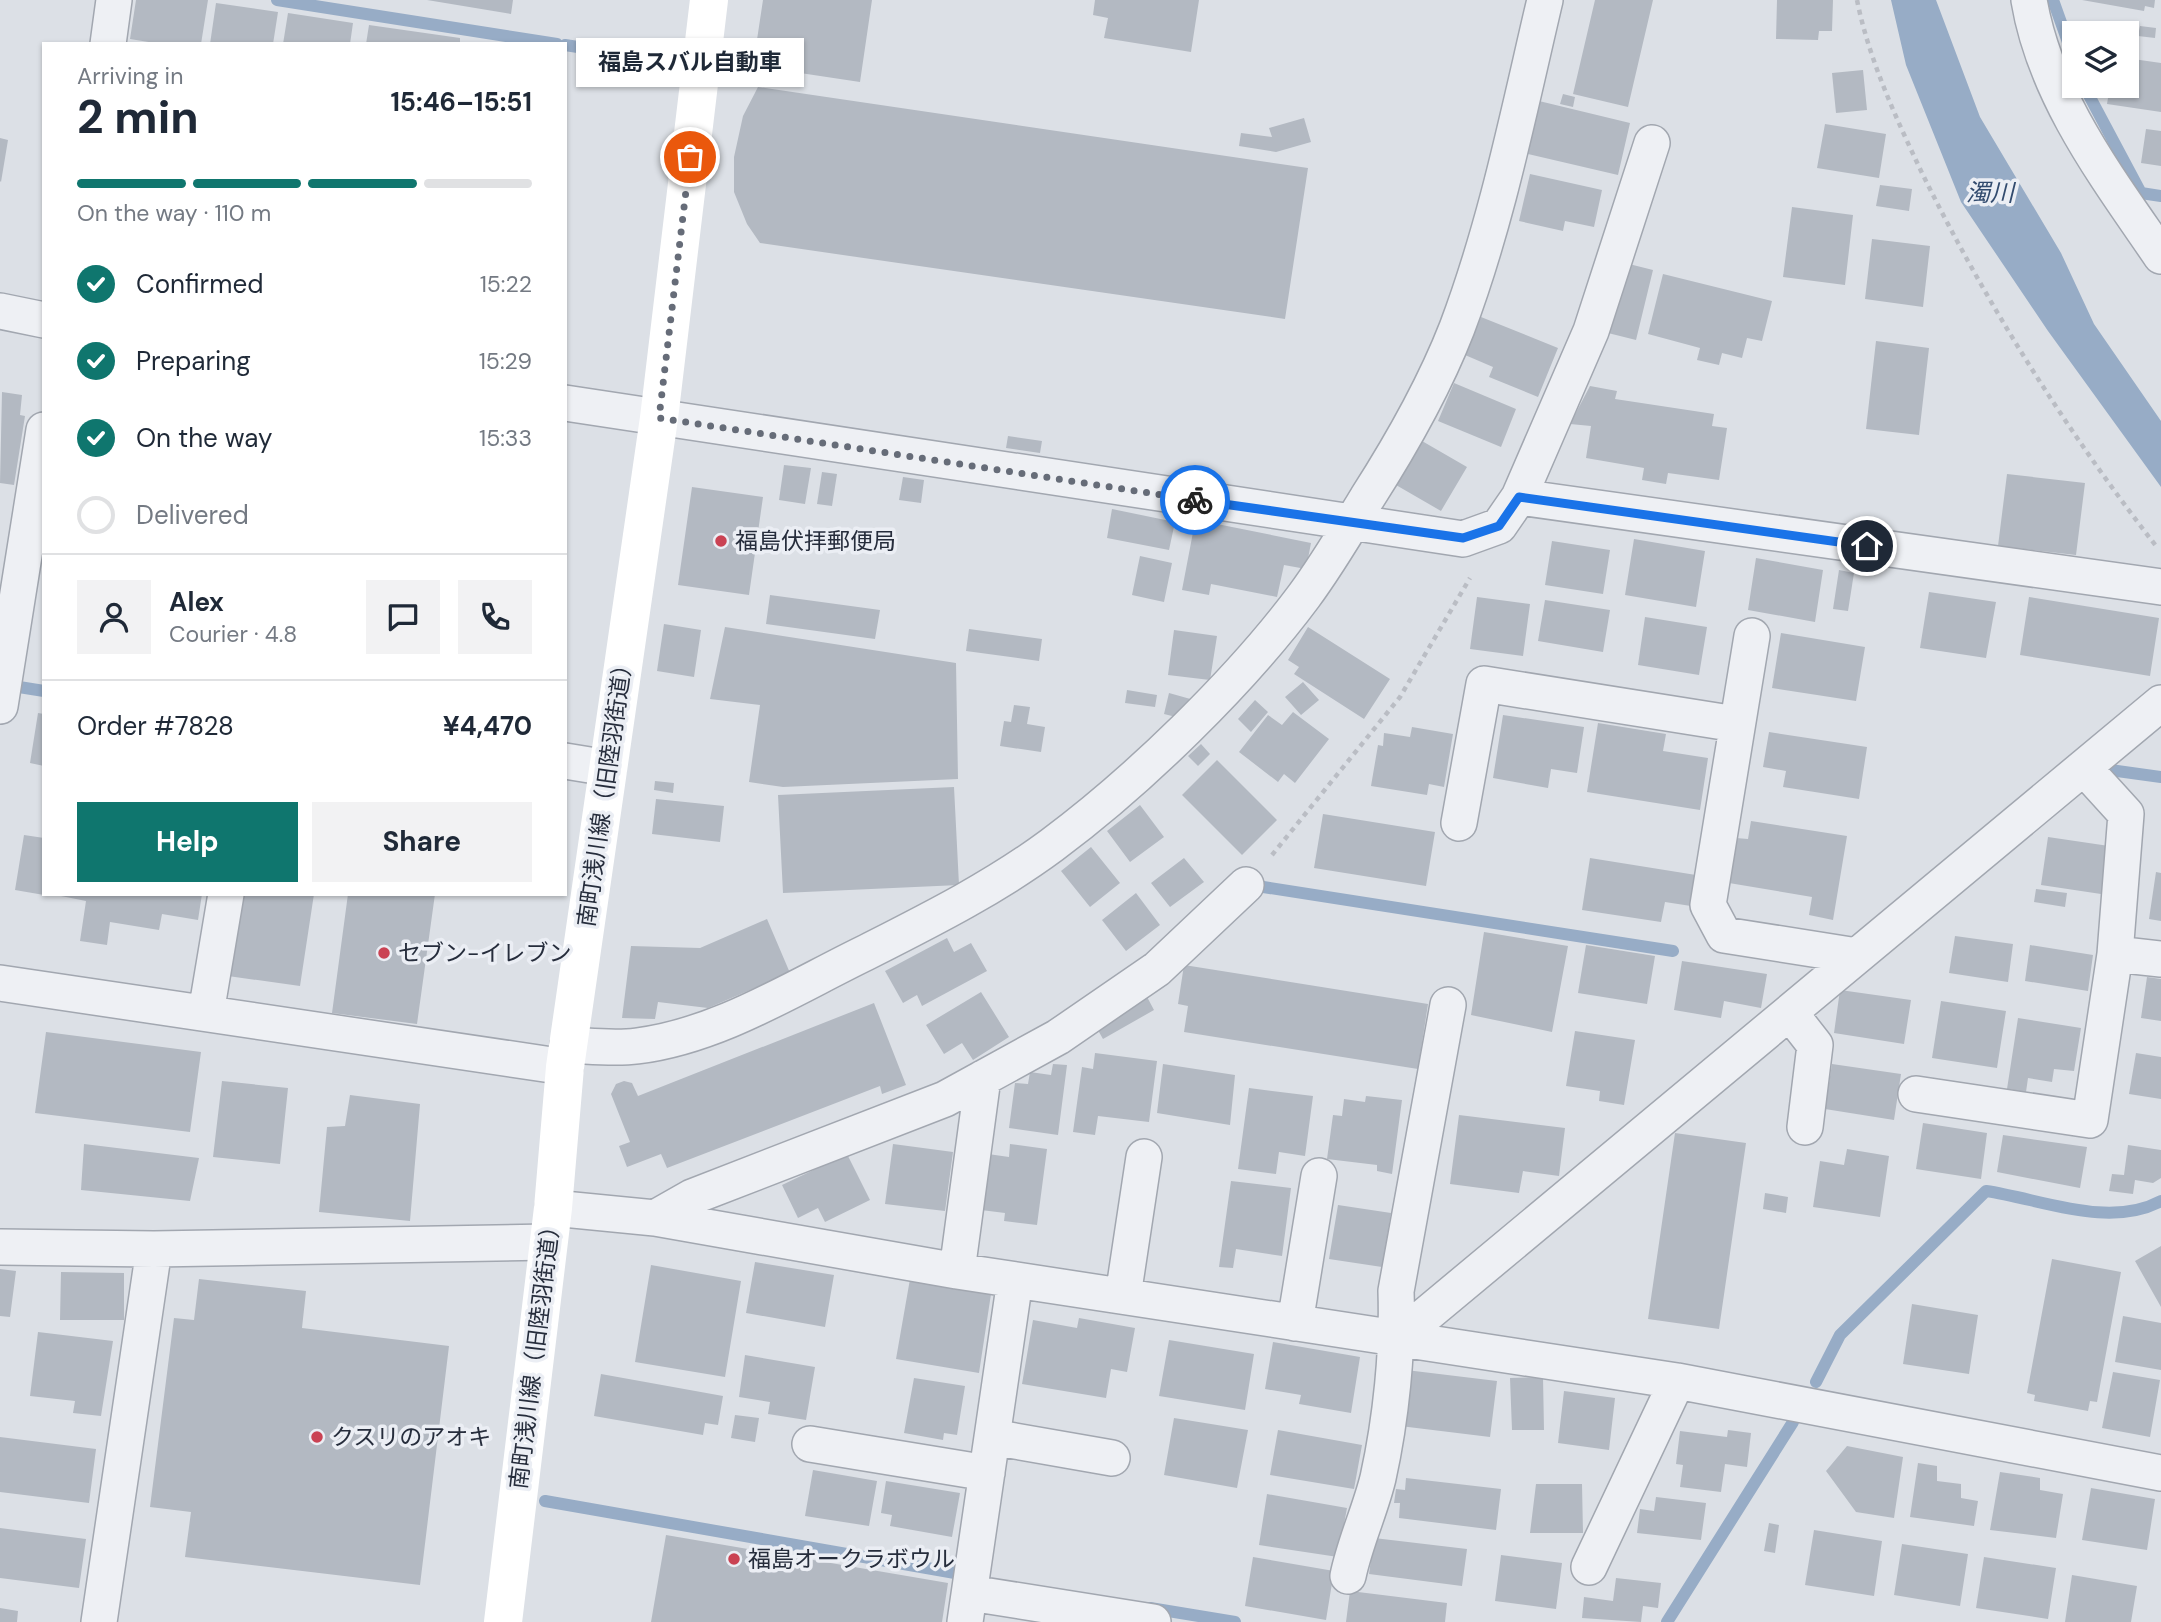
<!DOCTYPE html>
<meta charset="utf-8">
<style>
body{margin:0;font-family:"DM Sans","Noto Sans JP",sans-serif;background:#f2f2f3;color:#1f2937;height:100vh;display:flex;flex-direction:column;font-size:26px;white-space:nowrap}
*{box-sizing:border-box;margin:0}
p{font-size:23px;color:#747a83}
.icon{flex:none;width:38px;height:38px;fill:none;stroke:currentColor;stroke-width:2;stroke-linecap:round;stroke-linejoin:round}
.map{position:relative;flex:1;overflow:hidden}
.side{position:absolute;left:42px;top:42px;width:525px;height:854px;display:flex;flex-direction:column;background:#fff;border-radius:0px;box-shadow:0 2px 5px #0004}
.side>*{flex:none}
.tools{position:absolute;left:2062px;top:21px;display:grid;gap:14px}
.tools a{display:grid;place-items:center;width:77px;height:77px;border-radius:0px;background:#fff;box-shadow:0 2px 5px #0004;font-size:35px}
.pin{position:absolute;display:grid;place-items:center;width:60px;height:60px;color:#fff;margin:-30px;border:4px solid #fff;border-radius:50%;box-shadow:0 2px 7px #0007}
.courier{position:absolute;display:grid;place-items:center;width:70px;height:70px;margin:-35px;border:5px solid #1a73e8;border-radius:50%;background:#fff;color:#222;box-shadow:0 2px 9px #0007}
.bubble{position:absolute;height:49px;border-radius:0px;background:#fff;box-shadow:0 2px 5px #0004;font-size:23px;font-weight:700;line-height:49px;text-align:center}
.overview em{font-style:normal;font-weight:700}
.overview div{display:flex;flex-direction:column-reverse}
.overview{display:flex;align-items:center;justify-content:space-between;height:119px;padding:0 35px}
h1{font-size:46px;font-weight:700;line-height:52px}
.bar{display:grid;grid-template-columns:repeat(4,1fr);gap:10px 7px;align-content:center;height:84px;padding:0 35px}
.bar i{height:9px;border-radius:5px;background:#e0e1e3}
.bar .current{background:#0f766e}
.bar p{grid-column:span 4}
.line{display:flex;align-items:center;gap:18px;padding:0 35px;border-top:2px solid #e0e1e3}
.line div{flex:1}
.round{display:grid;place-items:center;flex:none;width:74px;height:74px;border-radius:0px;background:#f2f2f3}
ol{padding:0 35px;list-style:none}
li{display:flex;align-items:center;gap:21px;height:77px}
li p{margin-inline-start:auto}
li .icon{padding:7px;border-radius:50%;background:#0f766e;color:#fff;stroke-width:4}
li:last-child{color:#747a83}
li i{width:38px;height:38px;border:4px solid #e0e1e3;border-radius:50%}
.button{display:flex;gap:14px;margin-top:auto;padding:14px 35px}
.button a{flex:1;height:80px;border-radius:0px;background:#0f766e;color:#fff;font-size:28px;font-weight:700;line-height:80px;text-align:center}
.button a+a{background:#f2f2f3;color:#1f2937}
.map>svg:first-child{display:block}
</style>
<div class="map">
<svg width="2161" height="1622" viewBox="0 0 2161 1622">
<rect width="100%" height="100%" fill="#dce0e6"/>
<path fill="#97acc6" d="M1891 0H1936L1980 117 2061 253 2094 324 2161 421V487L2048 331 1961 202 1906 65Z"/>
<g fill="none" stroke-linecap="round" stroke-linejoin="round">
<path stroke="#97acc6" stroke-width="12" d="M277 0 557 44
M2053 0 2074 59
M565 45 636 56
M2084 86 2141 193 2161 196
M19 687 44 691
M2110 770 2161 777
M1257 886 1673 951
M1816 1382 1840 1335 1986 1191C2041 1199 2109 1229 2161 1201
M545 1501 955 1573
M1150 1608 1235 1622
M1667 1622 1793 1422"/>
</g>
<path fill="#b3b9c2" d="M136 0H208L201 44H161L130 39Z
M427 0H513L511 14Z
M763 0H872L860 82 753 66Z
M1095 0H1199L1191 52 1104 38 1108 18 1093 15Z
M1595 0H1653L1628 107 1573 94Z
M1777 0H1833L1832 31H1819L1818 40 1776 39Z
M2082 0H2155L2154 8 2145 6 2144 11Z
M216 3 278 12 273 44H210Z
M288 13 353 23 350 44H283Z
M369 25 460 38V44H366Z
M2140 26 2156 28 2155 38 2138 36Z
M2126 58 2161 63V112L2107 104 2110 86H2126Z
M1863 70 1867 110 1836 113 1832 73Z
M758 87 1308 168 1285 319 760 243 747 224 734 192V157L743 116Z
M1563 94 1575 97 1573 107 1560 104Z
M1539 101 1630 123 1618 175 1528 154Z
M1304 118 1311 142 1276 152 1239 146 1241 133 1272 137 1269 128Z
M1825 124 1886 134 1879 178 1817 168Z
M2146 129 2161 131V166L2141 163Z
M0 138 8 140 1 182 0 181Z
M1530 174 1602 190 1594 227 1565 221 1563 231 1519 221Z
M1880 185 1912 189 1909 211 1876 206Z
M1792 207 1853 215 1845 285 1783 277Z
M1872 239 1930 246 1923 307 1865 299Z
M1625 263 1653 270 1636 340 1608 333Z
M1663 274 1772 301 1762 341 1747 338 1742 358 1722 353 1719 365 1697 360 1700 348 1648 334Z
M1481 317 1558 348 1538 397 1489 377 1493 367 1465 355Z
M1876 341 1929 348 1919 435 1866 429Z
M1454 383 1516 409 1501 447 1438 421Z
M1590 386 1617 391 1615 399 1714 414 1712 426 1727 428 1719 480 1668 473 1666 484 1642 480 1644 468 1586 458 1591 426 1570 424Z
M2 392 22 395 20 415 25 416 14 485 0 483Z
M1008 436 1042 441 1040 453 1006 448Z
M1422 441 1467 467 1441 511 1396 485Z
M784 465 811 468 805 504 779 500Z
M822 472 837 474 832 506 817 504Z
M2007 474 2085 483 2076 555 1998 546Z
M903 477 924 480 921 503 899 500Z
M692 487 763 497 749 595 678 585Z
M1112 509 1175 522 1169 550 1107 538Z
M1212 523 1311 543 1306 569 1284 565 1277 597 1211 584 1209 595 1182 590 1194 527 1210 531Z
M1634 539 1705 551 1696 607 1625 595Z
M1552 541 1610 550 1603 594 1545 585Z
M1140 556 1172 563 1164 602 1132 595Z
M1756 558 1823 570 1815 622 1748 610Z
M1839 570 1854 573 1848 611 1833 609Z
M1929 592 1996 602 1986 658 1920 648Z
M770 595 880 610 875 639 766 624Z
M1477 597 1530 604 1523 656 1470 649Z
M2029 597 2159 618 2150 676 2020 655Z
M1545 600 1610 610 1603 652 1538 641Z
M1645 617 1707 627 1699 675 1638 665Z
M664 624 701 630 694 677 657 671Z
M725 627 956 663 958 779 783 787 749 782 760 705 710 699Z
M1308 627 1390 679 1364 719 1294 674 1299 667 1288 660Z
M969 629 1042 639 1039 661 966 651Z
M1174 630 1217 636 1210 680 1168 675Z
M1781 633 1865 647 1856 701 1772 688Z
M1303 682 1319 700 1301 715 1285 697Z
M1127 690 1157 695 1155 707 1125 703Z
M1169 693 1194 700 1176 717 1164 714Z
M1255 700 1268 712 1251 732 1238 719Z
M1014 705 1030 707 1027 724 1045 727 1041 752 1000 746 1004 721 1011 722Z
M1293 712 1329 739 1295 783 1284 774 1278 782 1239 752 1268 715 1282 725Z
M38 713 44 714V766L30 763Z
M1503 715 1584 727 1577 773 1551 769 1548 788 1493 778Z
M1598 723 1666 734 1663 751 1708 758 1700 810 1587 792Z
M1412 727 1453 734 1444 787 1429 784 1427 795 1371 786 1378 745 1383 746 1384 733 1410 737Z
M1769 732 1867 747 1859 799 1783 787 1786 771 1763 767Z
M1201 744 1210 754 1198 766 1188 756Z
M1217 760 1277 820 1242 855 1182 795Z
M655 781 674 783 673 793 654 790Z
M954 787 959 885 783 893 778 795Z
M656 799 724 806 720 842 652 834Z
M1140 805 1164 837 1130 862 1107 831Z
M1323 814 1435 832 1426 886 1314 868Z
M1751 821 1847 836 1833 920 1809 915 1812 897 1729 883 1736 838 1748 839Z
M24 835 44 838V895L15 890Z
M2048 837 2109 846 2101 894 2041 885Z
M1091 847 1120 883 1090 907 1061 871Z
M1184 858 1204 882 1170 907 1151 883Z
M1590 858 1696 875 1691 906 1665 902 1661 922 1582 910Z
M2156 872 2161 873V921L2149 919Z
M2036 889 2067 893 2065 907 2034 902Z
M1136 893 1160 925 1126 951 1102 920Z
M51 894H202L198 920 162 914 159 930 110 922 107 945 80 941 86 901Z
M240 894H314L300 986 228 976Z
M348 894H435L417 1024 332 1013Z
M767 919 790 973 708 1008 658 1002 655 1019 622 1018 631 946 700 948Z
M1484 932 1568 946 1552 1032 1471 1015Z
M1955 936 2013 944 2008 982 1949 973Z
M947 938 954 952 971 943 987 971 922 1006 917 995 903 1003 885 971Z
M1586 945 1655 956 1647 1004 1578 993Z
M2030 945 2093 955 2088 991 2025 981Z
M1682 961 1767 974 1761 1008 1724 1001 1721 1018 1674 1010Z
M1184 965 1428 1004 1418 1069 1184 1032 1188 1006 1178 1004Z
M2147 977 2161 979V1021L2141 1018Z
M1840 990 1911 1000 1904 1044 1834 1033Z
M981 992 1009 1037 973 1060 962 1043 944 1054 926 1025Z
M1146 995 1154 1010 1103 1039 1095 1025Z
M1941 1001 2006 1011 1997 1068 1932 1058Z
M874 1003 906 1085 882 1094 880 1086 667 1168 661 1154 627 1167 619 1146 630 1142 611 1094 616 1084 624 1081 632 1083 638 1096Z
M2018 1018 2081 1028 2074 1071 2054 1069 2052 1082 2028 1078 2026 1092 2007 1089Z
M1575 1031 1635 1040 1624 1105 1599 1101 1600 1091 1566 1086Z
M46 1032 201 1052 190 1132 35 1113Z
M1095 1053 1157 1061 1149 1122 1098 1116 1095 1135 1073 1132 1082 1067 1093 1069Z
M2136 1053 2161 1057V1099L2129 1094Z
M1053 1064 1067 1065 1058 1135 1009 1128 1015 1083 1028 1084 1030 1072 1051 1075Z
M1163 1064 1235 1075 1230 1125 1157 1113Z
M1832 1064 1901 1074 1894 1120 1825 1109Z
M222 1081 288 1088 280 1164 213 1157Z
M1249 1088 1313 1096 1305 1156 1279 1152 1276 1174 1238 1169Z
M350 1095 420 1104 410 1221 319 1212 327 1127 345 1126Z
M1366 1096 1402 1100 1392 1174 1377 1171V1165L1327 1159 1333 1115 1342 1116 1344 1099 1365 1102Z
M1459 1115 1565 1128 1559 1176 1523 1171 1519 1193 1450 1184Z
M1923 1123 1987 1133 1981 1179 1916 1169Z
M1675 1133 1746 1143 1719 1329 1648 1319Z
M2003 1135 2087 1147 2080 1188 1997 1172Z
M84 1144 199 1158 190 1201 81 1190Z
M893 1144 953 1152 945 1211 885 1204Z
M1010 1144 1047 1149 1037 1225 1004 1221 1005 1213 981 1210 988 1154 1009 1157Z
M2128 1145 2161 1150V1178L2153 1183 2135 1180 2133 1194 2109 1191 2112 1174 2124 1175Z
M1847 1149 1889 1156 1880 1217 1813 1207 1820 1161 1844 1165Z
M847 1154 870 1200 825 1222 818 1208 798 1218 782 1185Z
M1231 1181 1291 1188 1282 1256 1236 1249 1233 1268 1219 1267Z
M1765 1193 1788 1197 1786 1213 1763 1209Z
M1338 1205 1391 1213 1382 1267 1329 1259Z
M2161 1246V1307L2135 1261Z
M2052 1259 2121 1272 2097 1402 2090 1401 2088 1411 2034 1401 2035 1395 2027 1393Z
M755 1262 834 1275 825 1327 746 1313Z
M651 1265 741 1281 725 1377 635 1362Z
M0 1269 16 1271 10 1317 0 1316Z
M61 1272 124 1273V1320H60Z
M199 1279 306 1291 302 1328 449 1346 420 1585 185 1557 191 1512 150 1507 174 1318 194 1320Z
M910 1279 991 1294 979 1373 896 1359Z
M1912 1304 1978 1315 1969 1374 1903 1364Z
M2123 1316 2161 1323V1370L2115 1362Z
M1079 1318 1135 1328 1127 1372 1111 1369 1106 1398 1022 1384 1033 1320 1077 1328Z
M38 1332 113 1341 101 1416 73 1413 75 1401 30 1396Z
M1169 1340 1254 1354 1245 1410 1159 1396Z
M1273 1342 1360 1357 1351 1413 1299 1404 1301 1395 1265 1389Z
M745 1355 815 1367 806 1420 768 1414 770 1402 739 1397Z
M1406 1370 1497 1381 1490 1437 1400 1426Z
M2113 1372 2160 1380 2150 1437 2102 1428Z
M601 1374 723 1396 718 1425 705 1423 703 1435 594 1416Z
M1543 1377 1544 1430H1512L1510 1378Z
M914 1378 965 1386 957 1435 944 1433 943 1440 904 1433Z
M1564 1391 1615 1398 1609 1450 1558 1443Z
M735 1415 759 1418 755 1442 731 1438Z
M1174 1418 1248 1430 1237 1488 1164 1475Z
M1278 1430 1362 1445 1354 1489 1270 1475Z
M1728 1430 1751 1433 1747 1467 1725 1464 1721 1492 1680 1487 1683 1465 1676 1464 1680 1431 1727 1437Z
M0 1437 96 1449 89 1503 0 1492Z
M1847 1446 1903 1457 1894 1518 1856 1512 1826 1471Z
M1918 1463 1937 1466V1481L1961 1484V1498L1978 1501 1974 1526 1910 1517Z
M813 1470 877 1481 869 1526 805 1516Z
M2000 1472 2040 1478V1490L2063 1494 2056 1538 1990 1530Z
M1406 1478 1501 1489 1496 1530 1399 1518 1400 1503H1394L1396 1489 1405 1490Z
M886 1481 960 1493 952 1537 890 1526 892 1515 881 1513Z
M1536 1484H1582L1583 1533H1530Z
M2091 1488 2155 1499 2147 1550 2082 1540Z
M1267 1494 1347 1508 1338 1557 1259 1545Z
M1656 1497 1706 1503 1701 1540 1637 1533 1640 1509 1654 1511Z
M1769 1523 1779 1525 1775 1553 1764 1551Z
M0 1528 86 1539 79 1588 0 1578Z
M1814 1530 1882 1541 1874 1596 1805 1585Z
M666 1535 948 1583 942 1622H651Z
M1374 1538 1467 1549 1462 1586 1369 1574Z
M1902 1544 1968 1554 1960 1606 1894 1595Z
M1501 1555 1562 1563 1556 1609 1495 1601Z
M1253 1557 1334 1571 1326 1620 1245 1606Z
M1984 1557 2056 1568 2048 1619 1976 1608Z
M2072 1575 2137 1586 2131 1622H2065Z
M1616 1578 1661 1583 1658 1608 1643 1606 1641 1622 1582 1618 1584 1597 1613 1601Z
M1350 1591 1447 1603 1445 1622H1346Z
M0 1608 18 1611 17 1622H0Z"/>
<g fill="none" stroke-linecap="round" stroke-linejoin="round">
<g stroke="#a2a7b0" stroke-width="38">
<path id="street" d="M2029 0C2045 96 2107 177 2161 256
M108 44 114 0
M0 311 44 320
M565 403 1463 539 1499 526 1519 497 1591 331 1652 143
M1519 497 2161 587
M1752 636 1708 905 1724 935 1857 956
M0 706 44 430
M565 761 608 768
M1459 823 1484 684 1736 724
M2115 954 2161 959
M0 983 565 1067
M206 1013 226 894
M1790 1013 1815 1045 1805 1127
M568 1045C591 1046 614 1049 637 1046 718 1036 793 988 865 953 930 920 994 888 1052 845 1138 781 1240 682 1304 596 1327 565 1347 531 1367 498 1401 445 1434 387 1457 328 1497 222 1519 110 1545 0
M1916 1094 2090 1120 2115 954 2126 814 2085 769
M553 1208 655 1218 957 1271 1677 1381 2161 1473
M655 1218 692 1197 945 1099 1058 1037 1157 969 1246 885
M0 1247 154 1249 548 1242
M957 1271 983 1078
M1123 1296 1144 1157
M1295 1323 1319 1176
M1397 1339 2161 703
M992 1437 1112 1458
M810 1444 987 1473
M1589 1567 1677 1381
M1348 1576C1355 1542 1370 1511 1378 1478 1391 1419 1398 1351 1396 1291L1448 1005
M970 1593 1153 1622
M99 1622 154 1249
M965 1622 1015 1280"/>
</g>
<path stroke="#babdc4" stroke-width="4.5" stroke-dasharray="5 5" stroke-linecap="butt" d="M1857 0C1869 60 1896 118 1922 173 1987 305 2066 430 2156 546
M1272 855 1400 697 1470 578"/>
<use href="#street" stroke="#eef0f4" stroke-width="35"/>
<path stroke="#fff" stroke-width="38" d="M503 1622 553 1208 565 1067 659 418 709 0"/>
</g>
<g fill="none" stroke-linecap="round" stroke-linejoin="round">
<path stroke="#666c78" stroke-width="7" stroke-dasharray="0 12.6" d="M690 157 659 418 1195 500"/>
<path stroke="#1a73e8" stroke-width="9" d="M1195 500 1463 538 1499 526 1519 497 1867 546"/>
</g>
<g fill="#ca4253" stroke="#ebeef4" stroke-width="2.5">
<circle cx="721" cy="541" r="7"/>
<circle cx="384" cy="953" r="7"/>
<circle cx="317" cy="1437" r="7"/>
<circle cx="734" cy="1559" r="7"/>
</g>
<g text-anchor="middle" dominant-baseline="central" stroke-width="7" stroke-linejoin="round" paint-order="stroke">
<g font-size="23" fill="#262d3c" stroke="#ebeef4" text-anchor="start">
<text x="735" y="541">福島伏拝郵便局</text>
<text x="398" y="953">セブン-イレブン</text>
<text x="331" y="1437">クスリのアオキ</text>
<text x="748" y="1559">福島オークラボウル</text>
</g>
<g font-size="23" fill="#262d3c" stroke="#ebeef4">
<text transform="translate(605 790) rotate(-82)">南町浅川線（旧陸羽街道）</text>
<text transform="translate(535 1352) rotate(-83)">南町浅川線（旧陸羽街道）</text>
</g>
<g font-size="24" font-style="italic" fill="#324b6e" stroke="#ebeef4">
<text x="1990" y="192">濁川</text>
</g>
</g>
</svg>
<div class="tools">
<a><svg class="icon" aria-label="layers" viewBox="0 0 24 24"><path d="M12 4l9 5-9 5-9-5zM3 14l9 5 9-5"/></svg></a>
</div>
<div class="pin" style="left:690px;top:157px;background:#ea580c"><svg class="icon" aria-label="bag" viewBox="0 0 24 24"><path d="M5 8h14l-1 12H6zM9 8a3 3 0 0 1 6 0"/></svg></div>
<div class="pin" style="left:1867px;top:546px;background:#1f2937"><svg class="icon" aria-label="home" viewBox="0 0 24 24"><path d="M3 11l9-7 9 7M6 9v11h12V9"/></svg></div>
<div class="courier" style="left:1195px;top:500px"><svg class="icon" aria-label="bike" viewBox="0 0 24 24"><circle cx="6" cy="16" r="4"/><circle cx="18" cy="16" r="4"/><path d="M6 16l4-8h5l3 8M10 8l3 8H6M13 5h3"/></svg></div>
<div class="bubble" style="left:576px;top:38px;width:228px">福島スバル自動車</div>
<section class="side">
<div class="overview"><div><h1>2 min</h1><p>Arriving in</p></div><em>15:46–15:51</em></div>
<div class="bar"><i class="current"></i><i class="current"></i><i class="current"></i><i></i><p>On the way · 110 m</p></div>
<ol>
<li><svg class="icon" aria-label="check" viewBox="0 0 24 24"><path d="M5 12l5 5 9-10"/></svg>Confirmed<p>15:22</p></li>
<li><svg class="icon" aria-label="check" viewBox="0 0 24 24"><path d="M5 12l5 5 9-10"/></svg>Preparing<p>15:29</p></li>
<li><svg class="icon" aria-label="check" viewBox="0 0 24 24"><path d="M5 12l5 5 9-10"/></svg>On the way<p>15:33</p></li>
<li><i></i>Delivered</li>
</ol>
<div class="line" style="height:126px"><a class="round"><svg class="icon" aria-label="person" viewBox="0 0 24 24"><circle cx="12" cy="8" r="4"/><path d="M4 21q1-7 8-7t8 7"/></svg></a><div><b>Alex</b><p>Courier · 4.8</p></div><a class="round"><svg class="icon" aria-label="chat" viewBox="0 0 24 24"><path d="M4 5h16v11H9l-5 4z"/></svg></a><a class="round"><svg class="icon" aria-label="phone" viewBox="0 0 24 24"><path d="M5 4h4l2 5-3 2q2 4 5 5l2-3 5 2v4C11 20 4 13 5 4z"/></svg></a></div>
<div class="line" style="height:91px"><div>Order #7828</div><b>¥4,470</b></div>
<div class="button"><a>Help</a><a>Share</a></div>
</section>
</div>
